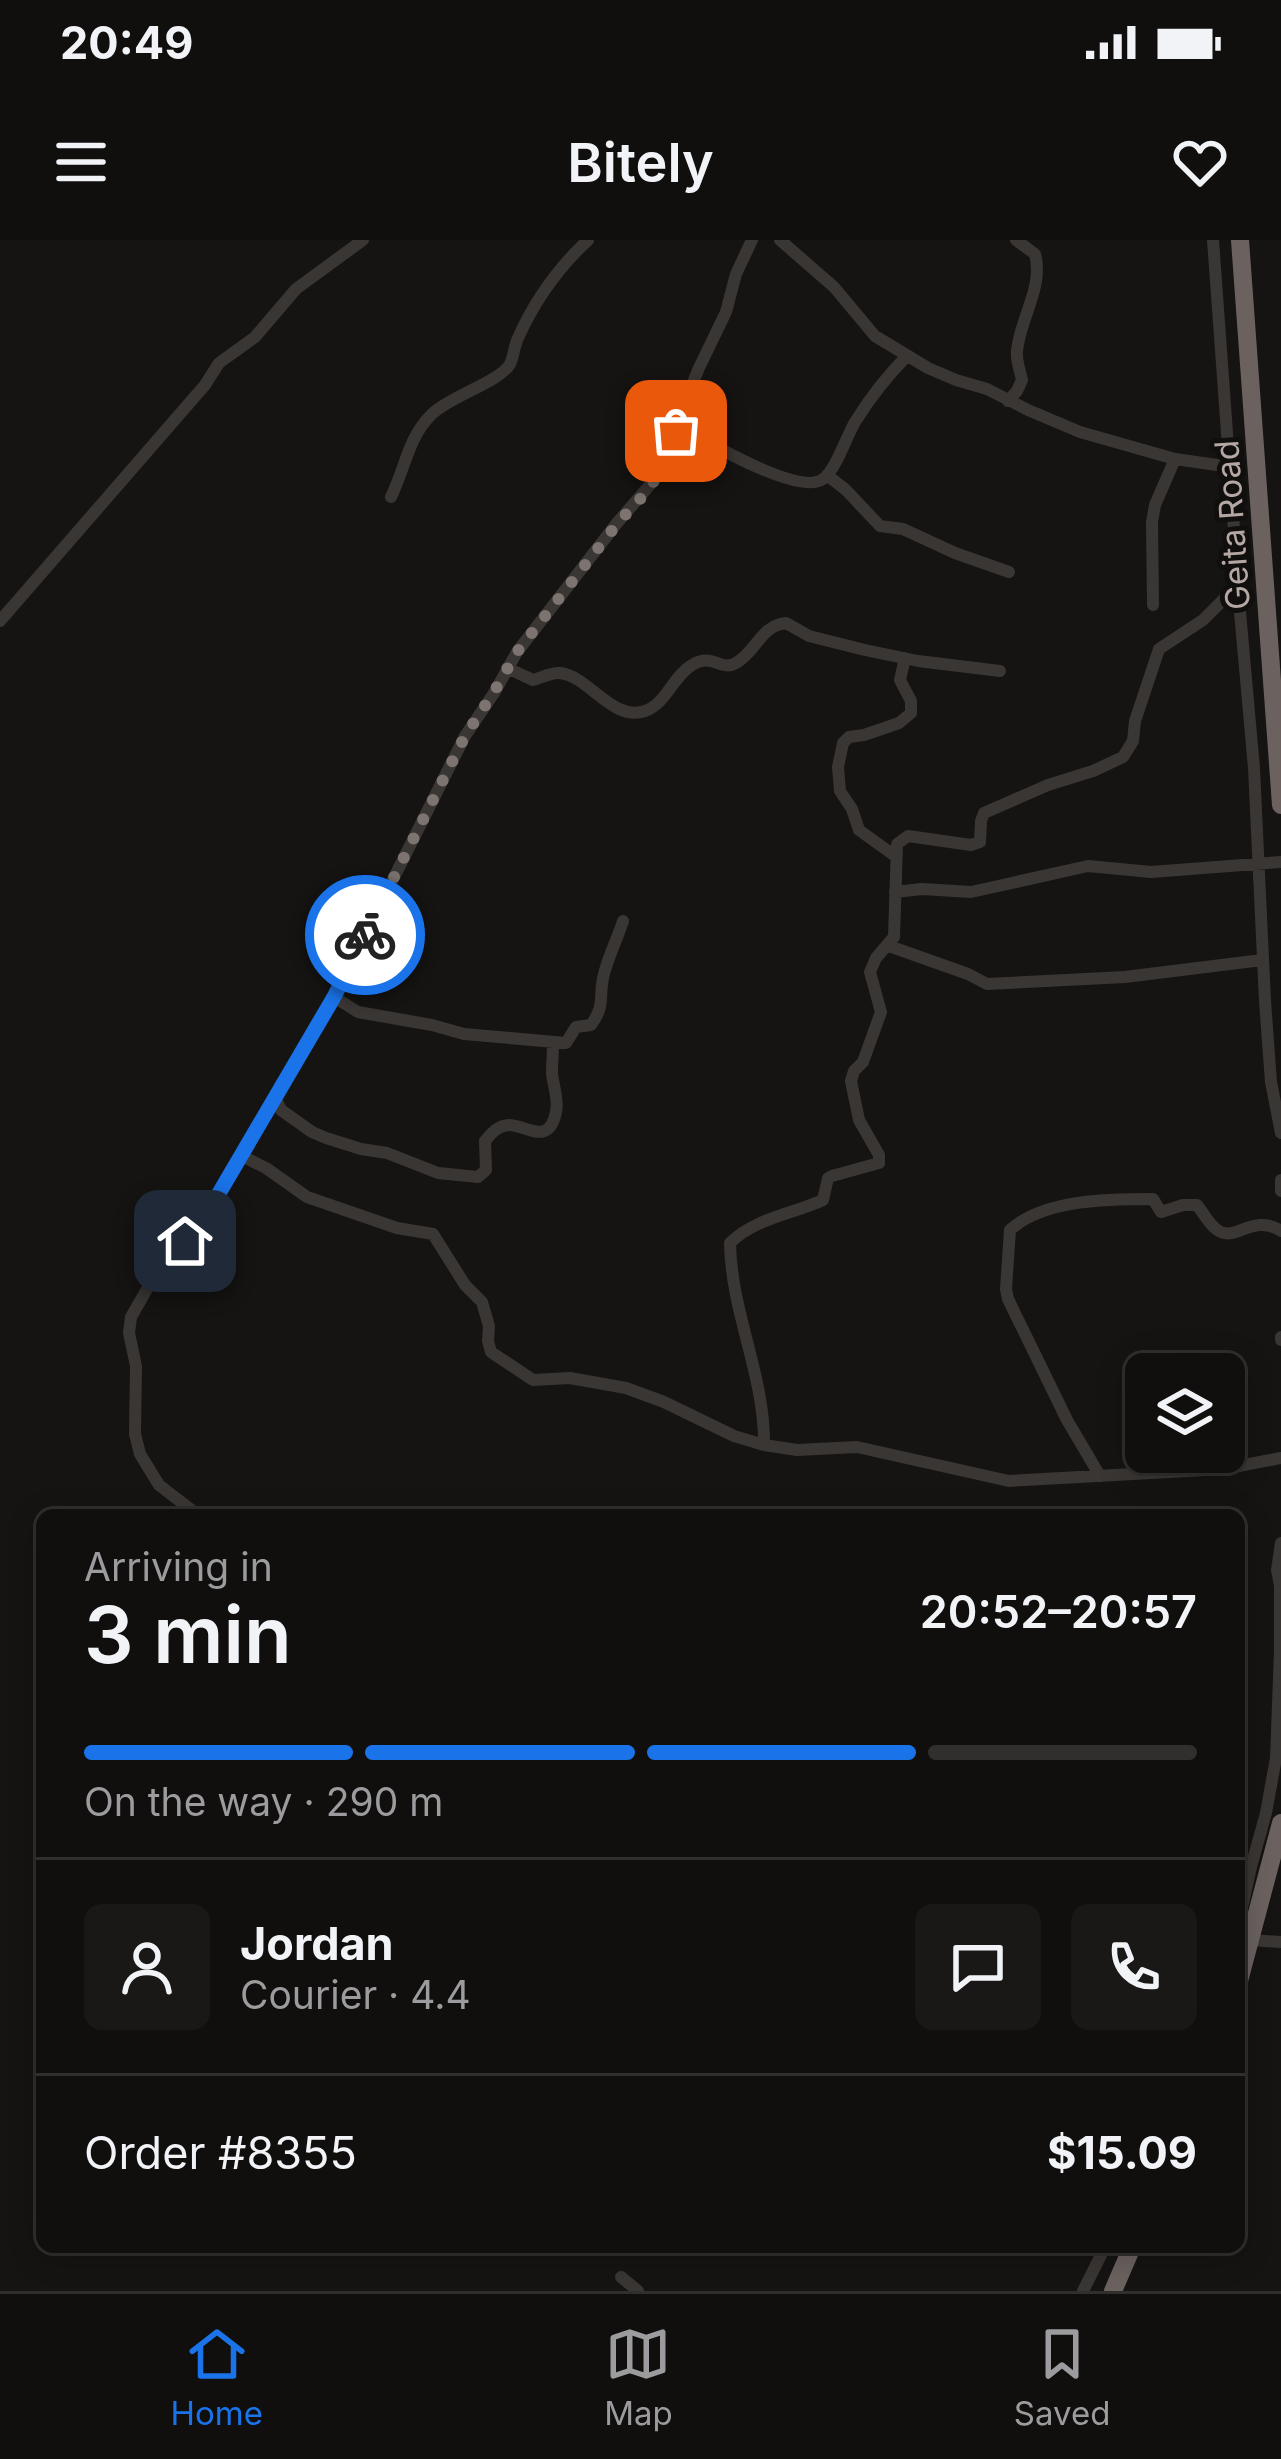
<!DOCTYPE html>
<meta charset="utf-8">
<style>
body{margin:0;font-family:Inter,sans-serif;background:#191817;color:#f1f3f6;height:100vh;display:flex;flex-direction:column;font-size:45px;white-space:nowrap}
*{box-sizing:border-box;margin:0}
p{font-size:39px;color:#9c9c9e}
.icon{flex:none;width:66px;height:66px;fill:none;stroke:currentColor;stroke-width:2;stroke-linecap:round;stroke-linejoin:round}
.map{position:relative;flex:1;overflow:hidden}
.sheet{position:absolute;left:36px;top:1269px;width:1209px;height:744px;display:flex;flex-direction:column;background:#100f0e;border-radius:18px;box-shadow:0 6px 30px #0003,0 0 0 3px #302f2e}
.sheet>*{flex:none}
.fabs{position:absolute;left:1125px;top:1113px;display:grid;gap:24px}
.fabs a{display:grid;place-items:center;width:120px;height:120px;border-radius:18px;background:#100f0e;box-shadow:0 6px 30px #0003,0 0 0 3px #302f2e;font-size:60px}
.pin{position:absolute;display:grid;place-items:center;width:102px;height:102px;color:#fff;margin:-51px;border-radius:24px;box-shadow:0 6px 18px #0006}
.courier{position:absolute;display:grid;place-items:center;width:120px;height:120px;margin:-60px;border:9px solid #1a73e8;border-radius:50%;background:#fff;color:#222;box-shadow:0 3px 15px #0007}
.summary em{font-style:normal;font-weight:600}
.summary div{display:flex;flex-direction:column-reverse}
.summary{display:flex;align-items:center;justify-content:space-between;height:204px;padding:0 48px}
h1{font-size:78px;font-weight:600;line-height:90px}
.bar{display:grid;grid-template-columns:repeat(4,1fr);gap:18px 12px;align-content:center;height:144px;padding:0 48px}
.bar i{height:15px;border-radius:9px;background:#302f2e}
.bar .on{background:#1a73e8}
.bar p{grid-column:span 4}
.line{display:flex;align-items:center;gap:30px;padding:0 48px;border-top:3px solid #302f2e}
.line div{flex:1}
.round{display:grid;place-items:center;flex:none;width:126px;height:126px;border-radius:18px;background:#191817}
.status{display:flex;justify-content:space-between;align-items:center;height:84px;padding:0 60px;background:#100f0e;direction:ltr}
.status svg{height:33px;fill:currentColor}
header{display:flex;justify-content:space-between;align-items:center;height:156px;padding:0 48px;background:#100f0e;font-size:54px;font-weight:600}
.tab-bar{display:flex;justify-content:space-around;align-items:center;height:168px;border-top:3px solid #302f2e;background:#100f0e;font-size:33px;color:#9c9c9e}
.tab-bar a{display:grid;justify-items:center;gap:6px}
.tab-bar .on{color:#1a73e8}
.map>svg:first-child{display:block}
</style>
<div class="status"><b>20:49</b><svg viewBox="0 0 49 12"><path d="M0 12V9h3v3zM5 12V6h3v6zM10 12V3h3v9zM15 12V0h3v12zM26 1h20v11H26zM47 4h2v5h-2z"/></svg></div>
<header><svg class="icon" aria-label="menu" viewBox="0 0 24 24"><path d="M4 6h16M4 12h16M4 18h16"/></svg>Bitely<svg class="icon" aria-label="heart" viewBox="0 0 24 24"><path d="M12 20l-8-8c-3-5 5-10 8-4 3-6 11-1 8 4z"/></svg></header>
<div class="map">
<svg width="1281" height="2051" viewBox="0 0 1281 2051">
<rect width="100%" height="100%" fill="#151413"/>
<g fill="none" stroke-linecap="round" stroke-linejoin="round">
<path stroke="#3a3634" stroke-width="12" d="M780 0 834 47 875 96 928 128 956 140 987 149 1028 170 1080 192 1175 219 1231 227
M1213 0 1240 372 1254 528 1265 761 1271 842 1281 893
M1008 161 1017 151 1022 140C1020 130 1016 121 1017 111 1020 78 1044 47 1035 14L1016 0
M678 185C702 199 799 257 823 239 836 230 846 197 855 182 870 158 887 136 907 116
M827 235 846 250 880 286 903 289 955 313 1009 332
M391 257C405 229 408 197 432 174 449 157 501 141 510 124 514 116 514 106 518 98 535 60 558 28 588 0
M1153 365 1152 282 1155 265 1175 219
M0 381 205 145 219 123 255 97 296 49 363 0
M507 428 533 440C541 438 551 432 560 433 589 436 612 482 645 471 666 464 673 436 692 425 712 412 721 432 736 423 757 411 760 386 786 383L809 396 865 410 918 421 1000 431
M895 616 859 590 852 569 840 551 838 527 843 503 849 497 864 495 899 483 911 473V461L900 440 905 418
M895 652 922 649 971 652 1088 626 1151 632 1281 622
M889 706 968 734 987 744 1125 737 1262 720
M334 757 358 772 432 785 464 794 566 803 576 787 591 785C605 766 599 758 603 738 607 719 617 700 623 681
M275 857 281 870 312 892 326 898 361 909 387 913 438 933 478 937 486 930 485 901C491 894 498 885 509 885 526 885 549 907 556 872 559 859 553 846 552 833 552 823 553 813 553 803
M240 915 266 928 307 957 397 988 433 994 465 1045 482 1062 489 1086 488 1101 491 1112 533 1140 570 1138 626 1148 664 1162 734 1196 764 1205 797 1210 857 1207 1009 1241 1223 1229 1281 1218
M1281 940V951
M1281 1097V1100
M764 1205C765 1136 731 1072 730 1003 755 978 793 974 823 960L828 938 832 936 879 923V915L859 880 851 841 854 831 863 822 881 772 870 732 876 718 894 697 897 604 908 596 971 605 980 602 981 581 984 573 1048 545 1093 531 1123 517 1133 501 1135 481 1159 409 1203 380 1238 345
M1100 1236 1067 1180 1008 1059 1006 1049 1010 990C1044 959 1109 959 1153 959L1161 972 1183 965H1197C1203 972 1208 983 1216 989 1235 1005 1251 972 1281 991
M198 1275 159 1245 140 1214 135 1194 136 1126 129 1093 131 1077 154 1037 208 972 334 757 465 496 494 453 517 412 617 283 656 238 698 130 726 72 736 34 752 0
M1239 1681 1251 1627 1266 1573 1276 1518 1280 1410V1346L1277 1330 1281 1303
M1250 1700 1281 1702
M621 2037 638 2051
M1083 2051 1105 2007"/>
<path stroke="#6b6260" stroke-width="18" d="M1240 0 1281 565
M1239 1741 1281 1583
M1113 2051 1132 2007"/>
</g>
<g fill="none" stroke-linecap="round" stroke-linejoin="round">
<path stroke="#7d7471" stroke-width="12" stroke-dasharray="0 21.6" d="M365 695 465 496 494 452 517 412 617 284 651 247 676 191"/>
<path stroke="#1a73e8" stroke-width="15" d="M185 1001 208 972 334 757 365 695"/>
</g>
<g text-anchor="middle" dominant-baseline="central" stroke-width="10" stroke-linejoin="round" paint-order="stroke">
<g font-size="33" fill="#b5a8a4" stroke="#100f0e">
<text transform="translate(1232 285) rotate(-94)">Geita Road</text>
</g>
</g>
</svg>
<div class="fabs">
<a><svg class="icon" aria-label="layers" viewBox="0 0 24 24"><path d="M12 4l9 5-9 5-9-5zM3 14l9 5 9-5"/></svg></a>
</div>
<div class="pin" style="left:676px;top:191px;background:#ea580c"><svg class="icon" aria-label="bag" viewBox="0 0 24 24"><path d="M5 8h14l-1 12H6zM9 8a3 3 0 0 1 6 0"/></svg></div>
<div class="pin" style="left:185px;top:1001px;background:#1f2937"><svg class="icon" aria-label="home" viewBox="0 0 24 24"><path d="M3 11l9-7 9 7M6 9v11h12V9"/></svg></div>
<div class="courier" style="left:365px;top:695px"><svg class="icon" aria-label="bike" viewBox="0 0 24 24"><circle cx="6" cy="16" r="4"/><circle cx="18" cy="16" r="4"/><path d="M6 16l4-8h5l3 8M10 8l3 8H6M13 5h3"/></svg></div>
<section class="sheet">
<div class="summary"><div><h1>3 min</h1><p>Arriving in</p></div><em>20:52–20:57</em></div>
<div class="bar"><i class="on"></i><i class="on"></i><i class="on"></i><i></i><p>On the way · 290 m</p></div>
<div class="line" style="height:216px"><a class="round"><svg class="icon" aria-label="person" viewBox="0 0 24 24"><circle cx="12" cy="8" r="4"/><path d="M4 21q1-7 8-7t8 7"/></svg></a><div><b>Jordan</b><p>Courier · 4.4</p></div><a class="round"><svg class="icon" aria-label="chat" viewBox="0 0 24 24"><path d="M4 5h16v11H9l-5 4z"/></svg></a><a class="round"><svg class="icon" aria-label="phone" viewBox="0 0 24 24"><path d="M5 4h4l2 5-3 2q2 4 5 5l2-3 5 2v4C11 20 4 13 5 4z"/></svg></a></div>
<div class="line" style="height:156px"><div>Order #8355</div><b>$15.09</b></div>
</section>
</div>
<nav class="tab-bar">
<a class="on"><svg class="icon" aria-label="home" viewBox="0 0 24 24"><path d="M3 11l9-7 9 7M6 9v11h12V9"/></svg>Home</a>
<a><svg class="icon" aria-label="map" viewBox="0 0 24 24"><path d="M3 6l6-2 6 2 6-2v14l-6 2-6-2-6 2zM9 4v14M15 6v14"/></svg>Map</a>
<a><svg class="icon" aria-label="saved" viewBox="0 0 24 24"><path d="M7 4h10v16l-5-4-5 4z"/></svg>Saved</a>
</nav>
